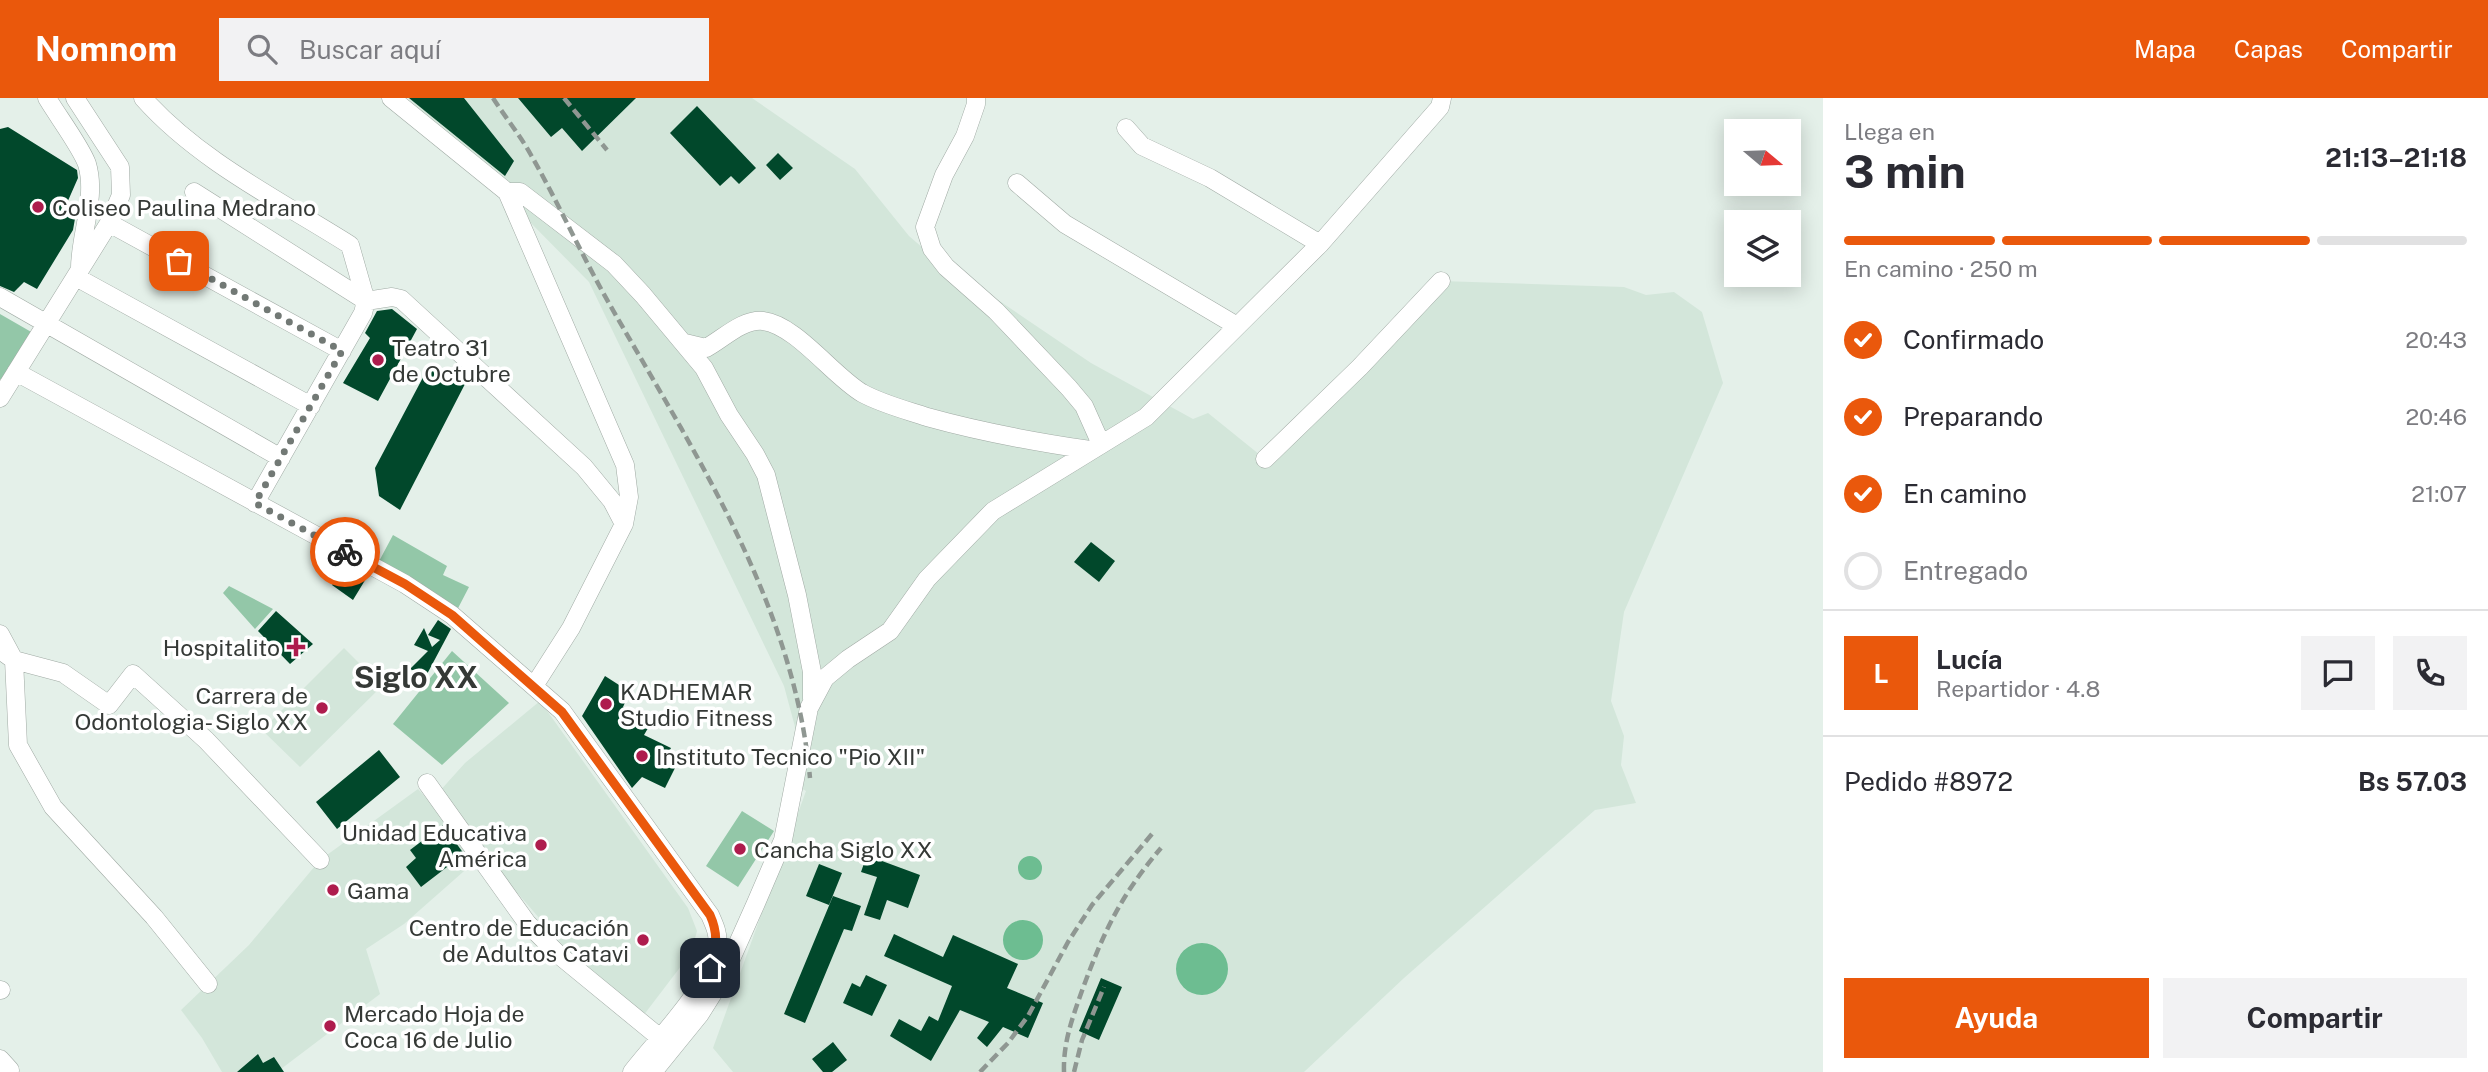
<!DOCTYPE html>
<html lang="es">
<meta charset="utf-8">
<style>
body{margin:0;font-family:"Public Sans",sans-serif;background:#f2f2f3;color:#2b2b33;height:100vh;display:flex;flex-direction:column;font-size:26px;white-space:nowrap}
*{box-sizing:border-box;margin:0}
p{font-size:23px;color:#7c7c81}
.icon{flex:none;width:38px;height:38px;fill:none;stroke:currentColor;stroke-width:2;stroke-linecap:round;stroke-linejoin:round}
.map{position:relative;flex:1;overflow:hidden}
.side{display:flex;flex-direction:column;background:#fff;width:665px}
.side>*{flex:none}
.needle{width:46px;rotate:109deg}
.buttons{position:absolute;left:1724px;top:21px;display:grid;gap:14px}
.buttons a{display:grid;place-items:center;width:77px;height:77px;border-radius:0px;background:#fff;box-shadow:0 4px 18px #0003;font-size:35px}
.pin{position:absolute;display:grid;place-items:center;width:60px;height:60px;color:#fff;margin:-30px;border-radius:14px;box-shadow:0 4px 10px #0006}
.courier{position:absolute;display:grid;place-items:center;width:70px;height:70px;margin:-35px;border:5px solid #ea580c;border-radius:50%;background:#fff;color:#222;box-shadow:0 2px 9px #0007}
.head em{font-style:normal;font-weight:700}
.head div{display:flex;flex-direction:column-reverse}
.head{display:flex;align-items:center;justify-content:space-between;height:119px;padding:0 21px}
h1{font-size:46px;font-weight:700;line-height:52px}
.bar{display:grid;grid-template-columns:repeat(4,1fr);gap:10px 7px;align-content:center;height:84px;padding:0 21px}
.bar i{height:9px;border-radius:5px;background:#e1e1e2}
.bar .current{background:#ea580c}
.bar p{grid-column:span 4}
.line{display:flex;align-items:center;gap:18px;padding:0 21px;border-top:2px solid #e1e1e2}
.line div{flex:1}
.round{display:grid;place-items:center;flex:none;width:74px;height:74px;border-radius:0px;background:#f2f2f3}
ol{padding:0 21px;list-style:none}
li{display:flex;align-items:center;gap:21px;height:77px}
li p{margin-inline-start:auto}
li .icon{padding:7px;border-radius:50%;background:#ea580c;color:#fff;stroke-width:4}
li:last-child{color:#7c7c81}
li i{width:38px;height:38px;border:4px solid #e1e1e2;border-radius:50%}
.action{display:flex;gap:14px;margin-top:auto;padding:14px 21px}
.action a{flex:1;height:80px;border-radius:0px;background:#ea580c;color:#fff;font-size:28px;font-weight:700;line-height:80px;text-align:center}
.action a+a{background:#f2f2f3;color:#2b2b33}
header{display:flex;align-items:center;gap:42px;box-sizing:border-box;height:98px;padding:0 35px;background:#ea580c;color:#fff}
header strong{font-size:33px}
nav{display:flex;gap:38px;margin-inline-start:auto;font-size:24px}
.search{width:490px;height:63px;background:#f2f2f3;display:flex;align-items:center;gap:18px;box-sizing:border-box;padding:0 24px;border-radius:0px;color:#7c7c81;font-size:26px}
main{display:flex;flex:1;min-height:0}
.map>svg:first-child{display:block}
</style>
<header>
<strong>Nomnom</strong>
<div class="search"><svg class="icon" aria-label="search" viewBox="0 0 24 24"><circle cx="10" cy="10" r="6"/><path d="M15 15l6 6"/></svg>Buscar aquí</div>
<nav><a>Mapa</a><a>Capas</a><a>Compartir</a></nav>
</header>
<main>
<div class="map">
<svg width="1823" height="974" viewBox="0 0 1823 974">
<rect width="100%" height="100%" fill="#e4f0e9"/>
<path fill="#d3e6da" d="M408 0H752L855 71 909 138 958 180 1001 204 1091 265 1193 321 1208 315 1265 361 1441 183 1624 189 1646 197 1674 194 1702 214 1723 285 1624 514 1611 603 1624 638 1621 667 1636 705 1595 712 1404 880 1304 974H733L713 950 806 693 801 690 798 640 784 588 589 184Z
M344 550 382 588 300 669 262 632Z
M540 603 688 810 697 833 691 855 643 918 568 853 499 774 438 695 465 665Z
M418 691 480 759 404 826 366 851 380 896 277 974H222L202 940 181 912 249 847 320 762Z"/>
<path fill="#93c7a8" d="M0 216 33 235 3 282 0 281Z
M393 437 447 468 443 477 469 489 455 516 377 467Z
M229 488 273 511 255 531 223 495Z
M452 553 509 605 442 667 393 626Z
M742 713 774 733 738 789 706 768Z"/>
<path fill="#6dbd91" d="M1018 770a12 12 0 1 1 24 0a12 12 0 1 1-24 0Z
M1003 842a20 20 0 1 1 40 0a20 20 0 1 1-40 0Z
M1176 871a26 26 0 1 1 52 0a26 26 0 1 1-52 0Z"/>
<path fill="#01482b" d="M409 0H464L514 63 505 78Z
M518 0H636L582 53 562 30 551 39Z
M697 8 756 70 739 86 731 78 720 88 670 35Z
M8 29 77 72 78 80 67 105 77 109 73 132 37 191 24 184 14 194 0 188V31Z
M778 55 793 70 780 82 766 67Z
M392 211 417 231 378 303 343 285 370 240 365 235 377 213Z
M429 268 465 286 400 412 379 398 375 370Z
M1091 444 1115 463 1099 484 1074 464Z
M346 467 367 479 353 502 332 487Z
M276 513 313 546 290 566 258 533Z
M438 522 451 531 426 578 410 571 428 553 414 547 424 530 432 549 440 542 428 537Z
M605 578 630 594 623 609 651 625 644 637 671 650 667 658 678 664 665 690 642 679 632 690 582 618Z
M379 652 400 679 337 731 316 704Z
M443 727 464 756 421 789 406 769 416 760 410 752Z
M868 754 884 759 882 763 920 777 908 810 887 802 880 822 864 817 877 779 861 774Z
M819 766 842 775 829 807 806 798Z
M833 798 861 808 852 833 844 831 805 925 784 916Z
M894 836 943 859 953 837 1018 866 1007 890 1043 905 1028 940 1003 929 987 949 977 940 989 924 960 912 931 963 890 938 899 921 921 933 929 918 938 923 952 888 884 858Z
M866 877 887 887 872 918 843 905 852 885 860 889Z
M1101 880 1122 889 1099 942 1079 933Z
M833 944 847 962 832 974H823L812 961Z
M258 956 263 965 274 959 284 974H237Z"/>
<g fill="none" stroke-linecap="round" stroke-linejoin="round">
<g stroke="#a0aaa4" stroke-width="19">
<path id="minor" d="M47 0C57 17 81 49 87 66 97 99 80 137 80 170
M143 0C199 63 279 102 350 147L366 203 363 215 255 405
M391 0 507 94 625 367 629 399 624 426 571 530 534 588
M976 0V6L965 38 944 77 925 129 932 151 946 169 996 213 1069 290 1084 308 1101 346
M1126 30 1142 48 1210 80 1320 146
M1017 85 1065 126 1237 228
M194 94 366 203 392 199 401 201 584 369 612 403 624 426
M507 94H520L614 166 643 197 704 270 729 317 755 356 766 377 797 497 812 574V601
M109 125 342 253
M76 179 311 308
M0 199 281 360
M685 245 706 250C723 241 742 221 763 223 796 227 832 277 862 295 882 306 906 312 927 319 981 334 1035 344 1090 352
M16 274 405 486 452 517 562 613 710 817C715 828 719 837 717 848 710 890 658 940 632 974
M0 300 109 125 121 97 120 69 75 0
M1265 361 1360 269 1441 183
M0 536 14 562 18 647 53 709 154 819 208 886
M0 552 14 562 63 575 109 607 133 576 206 642 320 762
M427 685 527 825 559 857 659 939
M0 892H1
M0 961 10 972
M653 974 700 916 722 881 756 805 783 742 809 610 825 580 848 561 890 533 927 481 993 413 1146 319 1320 146 1440 9 1442 0"/>
</g>
<use href="#minor" stroke="#fff" stroke-width="18"/>
<path stroke="#8f9792" stroke-width="4.5" stroke-dasharray="10 5" stroke-linecap="butt" d="M493 0C505 19 520 37 531 57 559 106 582 158 610 207 695 356 794 505 810 680
M564 0 607 52
M980 974 1008 945 1028 918 1068 844 1092 807 1152 736
M1064 974C1063 944 1073 918 1083 890 1104 833 1121 797 1161 750
M1074 974 1082 942 1104 889"/>
</g>
<g fill="none" stroke-linecap="round" stroke-linejoin="round">
<path stroke="#727975" stroke-width="7" stroke-dasharray="0 12.6" d="M179 163 342 253 255 405 345 454"/>
<path stroke="#ea580c" stroke-width="9" d="M345 454 405 486 452 517 562 614 710 817C719 837 716 849 710 870"/>
</g>
<g fill="#ae1c4d" stroke="#fff" stroke-width="2.5">
<circle cx="38" cy="109" r="7"/>
<circle cx="378" cy="262" r="7"/>
<path d="M292.5 538.5h7v7h7v7h-7v7h-7v-7h-7v-7h7z"/>
<circle cx="606" cy="606" r="7"/>
<circle cx="322" cy="610" r="7"/>
<circle cx="642" cy="658" r="7"/>
<circle cx="541" cy="747" r="7"/>
<circle cx="740" cy="751" r="7"/>
<circle cx="333" cy="792" r="7"/>
<circle cx="643" cy="842" r="7"/>
<circle cx="330" cy="928" r="7"/>
</g>
<g text-anchor="middle" dominant-baseline="central" stroke-width="7" stroke-linejoin="round" paint-order="stroke">
<g font-size="23" fill="#353936" stroke="#fff" text-anchor="start">
<text x="52" y="109">Coliseo Paulina Medrano</text>
<text x="392" y="249">Teatro 31<tspan x="392" dy="26">de Octubre</tspan></text>
<text x="280" y="549" text-anchor="end">Hospitalito</text>
<text x="620" y="593">KADHEMAR<tspan x="620" dy="26">Studio Fitness</tspan></text>
<text x="308" y="597" text-anchor="end">Carrera de<tspan x="308" dy="26">Odontologia- Siglo XX</tspan></text>
<text x="656" y="658">Instituto Tecnico "Pio XII"</text>
<text x="527" y="734" text-anchor="end">Unidad Educativa<tspan x="527" dy="26">América</tspan></text>
<text x="754" y="751">Cancha Siglo XX</text>
<text x="347" y="792">Gama</text>
<text x="629" y="829" text-anchor="end">Centro de Educación<tspan x="629" dy="26">de Adultos Catavi</tspan></text>
<text x="344" y="915">Mercado Hoja de<tspan x="344" dy="26">Coca 16 de Julio</tspan></text>
</g>
<g font-size="30" font-weight="bold" fill="#353936" stroke="#fff">
<text x="416" y="579">Siglo XX</text>
</g>
</g>
</svg>
<div class="buttons">
<a><svg class="needle" viewBox="-14 -14 28 28"><path d="M0-13l5 13h-10z" fill="#e53935"/><path d="M0 13l5-13h-10z" fill="#7c7c81"/></svg></a>
<a><svg class="icon" aria-label="layers" viewBox="0 0 24 24"><path d="M12 4l9 5-9 5-9-5zM3 14l9 5 9-5"/></svg></a>
</div>
<div class="pin" style="left:179px;top:163px;background:#ea580c"><svg class="icon" aria-label="bag" viewBox="0 0 24 24"><path d="M5 8h14l-1 12H6zM9 8a3 3 0 0 1 6 0"/></svg></div>
<div class="pin" style="left:710px;top:870px;background:#1f2937"><svg class="icon" aria-label="home" viewBox="0 0 24 24"><path d="M3 11l9-7 9 7M6 9v11h12V9"/></svg></div>
<div class="courier" style="left:345px;top:454px"><svg class="icon" aria-label="bike" viewBox="0 0 24 24"><circle cx="6" cy="16" r="4"/><circle cx="18" cy="16" r="4"/><path d="M6 16l4-8h5l3 8M10 8l3 8H6M13 5h3"/></svg></div>
</div>
<section class="side">
<div class="head"><div><h1>3 min</h1><p>Llega en</p></div><em>21:13–21:18</em></div>
<div class="bar"><i class="current"></i><i class="current"></i><i class="current"></i><i></i><p>En camino · 250 m</p></div>
<ol>
<li><svg class="icon" aria-label="check" viewBox="0 0 24 24"><path d="M5 12l5 5 9-10"/></svg>Confirmado<p>20:43</p></li>
<li><svg class="icon" aria-label="check" viewBox="0 0 24 24"><path d="M5 12l5 5 9-10"/></svg>Preparando<p>20:46</p></li>
<li><svg class="icon" aria-label="check" viewBox="0 0 24 24"><path d="M5 12l5 5 9-10"/></svg>En camino<p>21:07</p></li>
<li><i></i>Entregado</li>
</ol>
<div class="line" style="height:126px"><b class="round" style="background:#ea580c;color:#fff">L</b><div><b>Lucía</b><p>Repartidor · 4.8</p></div><a class="round"><svg class="icon" aria-label="chat" viewBox="0 0 24 24"><path d="M4 5h16v11H9l-5 4z"/></svg></a><a class="round"><svg class="icon" aria-label="phone" viewBox="0 0 24 24"><path d="M5 4h4l2 5-3 2q2 4 5 5l2-3 5 2v4C11 20 4 13 5 4z"/></svg></a></div>
<div class="line" style="height:91px"><div>Pedido #8972</div><b>Bs 57.03</b></div>
<div class="action"><a>Ayuda</a><a>Compartir</a></div>
</section>
</main>
